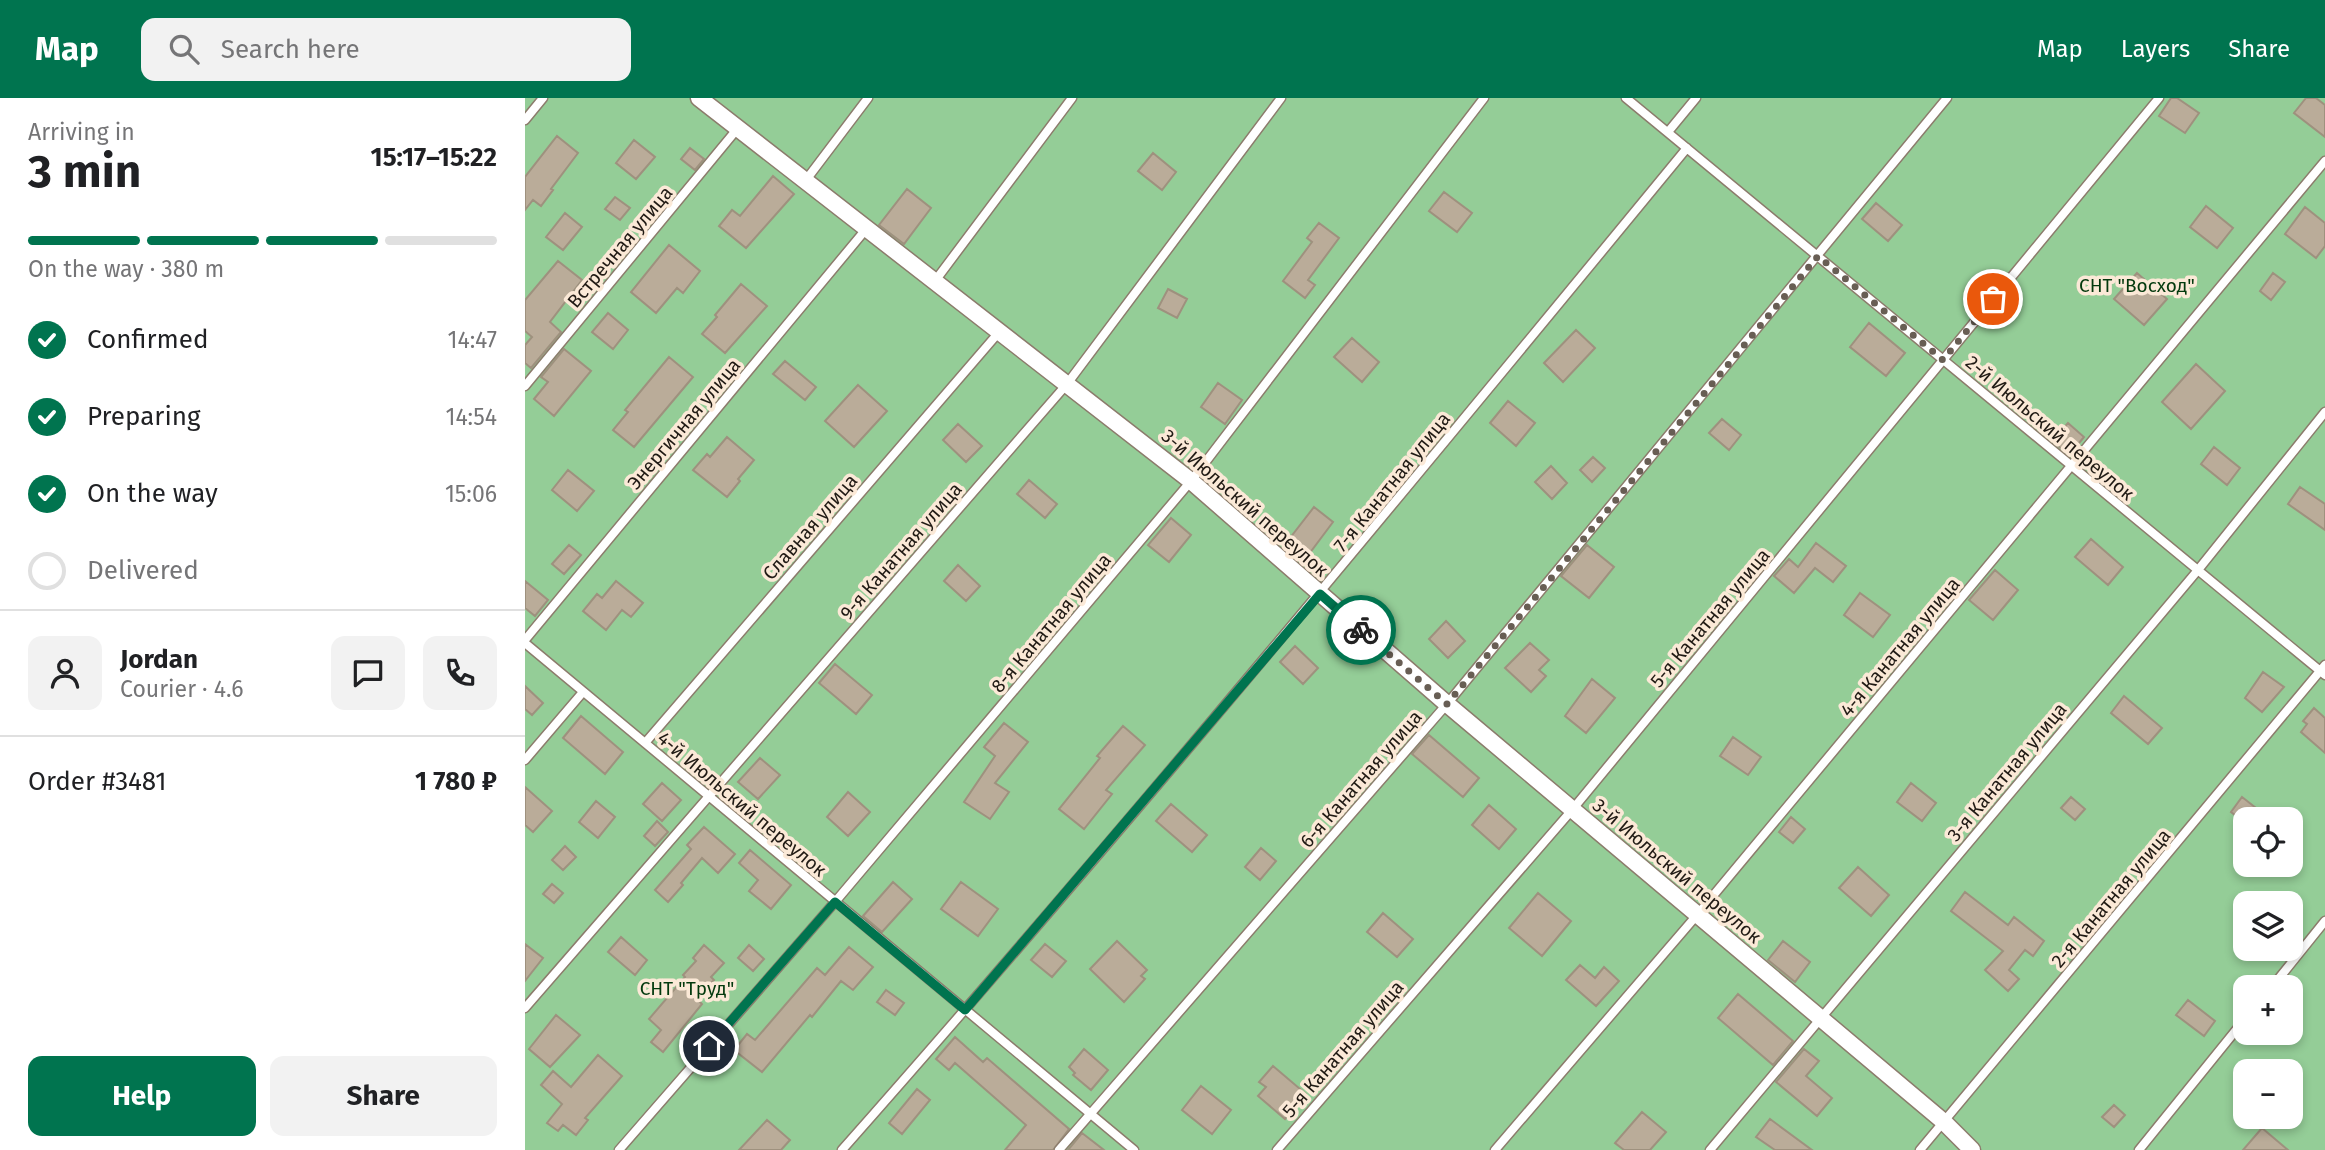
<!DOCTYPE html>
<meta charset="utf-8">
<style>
body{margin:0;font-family:"Fira Sans",sans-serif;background:#f2f2f2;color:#202124;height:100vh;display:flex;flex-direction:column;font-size:26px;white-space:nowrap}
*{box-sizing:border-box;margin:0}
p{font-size:23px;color:#757577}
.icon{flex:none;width:38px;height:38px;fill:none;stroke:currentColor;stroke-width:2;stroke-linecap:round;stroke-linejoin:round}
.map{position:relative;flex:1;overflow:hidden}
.details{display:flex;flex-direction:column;background:#fff;width:525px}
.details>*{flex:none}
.tools{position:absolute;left:1708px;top:709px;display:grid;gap:14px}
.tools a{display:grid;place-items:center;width:70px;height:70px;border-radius:14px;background:#fff;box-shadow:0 4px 10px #0003;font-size:35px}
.pin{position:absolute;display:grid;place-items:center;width:60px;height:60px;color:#fff;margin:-30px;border:4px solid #fff;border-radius:50%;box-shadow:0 2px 7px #0007}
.courier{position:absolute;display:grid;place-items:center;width:70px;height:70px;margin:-35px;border:5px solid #00744f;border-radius:50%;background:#fff;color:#222;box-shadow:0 2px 9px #0007}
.overview em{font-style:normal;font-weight:700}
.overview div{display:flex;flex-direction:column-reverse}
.overview{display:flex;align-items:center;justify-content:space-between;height:119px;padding:0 28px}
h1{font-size:46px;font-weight:700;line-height:52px}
.bar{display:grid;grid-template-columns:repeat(4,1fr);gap:10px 7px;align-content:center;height:84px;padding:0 28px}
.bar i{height:9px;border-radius:5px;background:#e0e0e0}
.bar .current{background:#00744f}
.bar p{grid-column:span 4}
.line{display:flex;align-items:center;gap:18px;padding:0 28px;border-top:2px solid #e0e0e0}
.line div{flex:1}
.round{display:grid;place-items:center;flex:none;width:74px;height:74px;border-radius:14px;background:#f2f2f2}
ol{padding:0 28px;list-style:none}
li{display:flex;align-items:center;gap:21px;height:77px}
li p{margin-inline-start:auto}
li .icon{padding:7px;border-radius:50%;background:#00744f;color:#fff;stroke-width:4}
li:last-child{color:#757577}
li i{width:38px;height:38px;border:4px solid #e0e0e0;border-radius:50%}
.action{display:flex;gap:14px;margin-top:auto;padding:14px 28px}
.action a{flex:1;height:80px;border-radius:14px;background:#00744f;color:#fff;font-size:28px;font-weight:700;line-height:80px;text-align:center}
.action a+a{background:#f2f2f2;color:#202124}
header{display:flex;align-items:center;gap:42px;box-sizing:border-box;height:98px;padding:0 35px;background:#00744f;color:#fff}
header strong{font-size:33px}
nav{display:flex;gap:38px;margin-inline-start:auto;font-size:24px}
.search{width:490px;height:63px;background:#f2f2f2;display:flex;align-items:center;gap:18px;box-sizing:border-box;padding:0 24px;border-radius:14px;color:#757577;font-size:26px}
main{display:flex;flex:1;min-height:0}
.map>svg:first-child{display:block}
</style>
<header>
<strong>Map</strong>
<div class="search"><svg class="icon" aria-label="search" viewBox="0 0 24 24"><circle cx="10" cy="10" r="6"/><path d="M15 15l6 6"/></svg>Search here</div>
<nav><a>Map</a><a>Layers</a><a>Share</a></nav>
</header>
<main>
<section class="details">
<div class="overview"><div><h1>3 min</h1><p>Arriving in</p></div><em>15:17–15:22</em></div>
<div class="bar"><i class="current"></i><i class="current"></i><i class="current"></i><i></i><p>On the way · 380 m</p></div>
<ol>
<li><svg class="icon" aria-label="check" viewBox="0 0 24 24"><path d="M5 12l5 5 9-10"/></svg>Confirmed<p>14:47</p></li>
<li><svg class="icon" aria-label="check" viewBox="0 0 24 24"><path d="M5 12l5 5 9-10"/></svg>Preparing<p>14:54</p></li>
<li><svg class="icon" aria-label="check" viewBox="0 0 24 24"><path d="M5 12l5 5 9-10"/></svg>On the way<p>15:06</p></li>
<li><i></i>Delivered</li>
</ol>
<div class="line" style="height:126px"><a class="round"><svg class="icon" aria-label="person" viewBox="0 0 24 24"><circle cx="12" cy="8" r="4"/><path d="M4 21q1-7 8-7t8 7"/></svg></a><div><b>Jordan</b><p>Courier · 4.6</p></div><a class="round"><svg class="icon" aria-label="chat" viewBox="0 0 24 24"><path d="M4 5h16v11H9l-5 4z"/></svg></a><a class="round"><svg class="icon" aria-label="phone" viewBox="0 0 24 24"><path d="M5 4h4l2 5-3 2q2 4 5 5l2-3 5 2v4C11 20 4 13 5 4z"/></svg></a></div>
<div class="line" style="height:91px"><div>Order #3481</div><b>1 780 ₽</b></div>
<div class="action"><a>Help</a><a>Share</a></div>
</section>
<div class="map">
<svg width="1800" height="1052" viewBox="0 0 1800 1052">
<rect width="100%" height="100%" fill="#eddbca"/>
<path fill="#94cd97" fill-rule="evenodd" d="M0 0H1800V1052H0ZM1720 721H1766V766H1720ZM1720 805H1766V850H1720ZM1720 889H1766V934H1720ZM1720 973H1766V1018H1720Z"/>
<path fill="#baac99" stroke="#9e917e" stroke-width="2" d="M1646 0H1652L1674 15 1660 35 1634 18Z
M1781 0H1791L1800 7V39L1769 15Z
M32 38 53 55 26 91 28 92 16 108 8 102 0 112V79Z
M109 42 130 59 111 81 91 65Z
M165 50 179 61 170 72 156 61Z
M628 55 651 74 637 92 613 73Z
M248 78 269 96 221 150 194 128 207 112 215 118Z
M382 91 406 110 379 146 354 127Z
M919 94 947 115 932 134 904 113Z
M90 99 105 110 95 122 80 111Z
M1351 105 1377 127 1363 143 1337 121Z
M1681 108 1708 130 1692 150 1665 129Z
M1780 109 1800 125V148L1791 160 1760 136Z
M40 115 57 129 38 152 21 139Z
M794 125 814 140 783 182 790 187 780 200 758 183 787 144 782 140Z
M144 147 175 173 158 195 152 190 131 215 106 194Z
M33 163 57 182 25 224 36 234 6 270 0 265V247L7 239 0 233V202Z
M1612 175 1642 201 1619 227 1589 201Z
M1748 175 1760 184 1746 202 1735 193Z
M216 186 242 208 200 255 177 236 192 219 190 217Z
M643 191 662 201 652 220 633 210Z
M83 215 103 232 88 251 67 234Z
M1344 225 1380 255 1361 278 1325 249Z
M1051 232 1070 250 1038 284 1019 265Z
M827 240 854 264 837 284 809 259Z
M39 251 66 273 29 318 9 301 23 284 16 279Z
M144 259 168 279 109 349 88 332 103 314 100 312Z
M260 263 291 289 280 302 248 276Z
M1671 266 1700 293 1666 331 1637 304Z
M693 285 717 302 700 326 676 309Z
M333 287 362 313 329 349 300 323Z
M983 303 1010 325 991 348 965 325Z
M1197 321 1216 337 1204 352 1184 335Z
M1543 325 1559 339 1544 357 1527 343Z
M433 326 457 348 441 364 418 342Z
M202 339 229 362 213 381 215 383 202 399 168 372 182 356 185 359Z
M1689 349 1715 370 1702 387 1676 366Z
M1068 359 1080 370 1067 384 1055 372Z
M1026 368 1042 385 1027 401 1010 384Z
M43 372 69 393 52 413 27 392Z
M504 382 532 406 520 420 492 396Z
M1775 389 1800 406V432L1763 406Z
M789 409 808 424 778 464 758 449Z
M646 420 666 437 644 464 623 447Z
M1566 441 1598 469 1583 487 1550 459Z
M1291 445 1321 468 1308 484 1290 470 1269 495 1249 478 1264 461 1273 469Z
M44 447 56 457 39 476 27 466Z
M1062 447 1089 469 1064 500 1036 478Z
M433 467 455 488 441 503 419 483Z
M1470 472 1493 492 1468 522 1444 502Z
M0 483 23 502 10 518 0 510Z
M91 483 118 505 106 519 97 512 81 532 58 513 72 496 77 500Z
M1335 495 1365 517 1348 539 1319 517Z
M921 523 940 543 923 560 904 541Z
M1005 545 1024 562 1014 572 1021 578 1006 594 980 570Z
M770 548 793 570 778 586 755 564Z
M310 566 347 597 331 616 294 585Z
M1738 574 1759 589 1737 614 1720 600Z
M1067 581 1090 600 1061 635 1040 618Z
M0 588 18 605 7 617 0 611Z
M1599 598 1637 630 1623 646 1586 615Z
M1789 610 1800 620V655L1776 634 1782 626 1778 623Z
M56 618 98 654 80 676 38 640Z
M479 625 503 644 470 685 484 694 465 721 439 704 470 658 459 649Z
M598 628 620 647 581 692 587 696 559 731 534 711 575 660 572 658Z
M904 637 954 680 938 699 887 656Z
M1208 639 1236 659 1223 677 1195 658Z
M235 660 255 677 233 701 213 684Z
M137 685 156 702 137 723 118 706Z
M1386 685 1411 705 1397 723 1372 704Z
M0 689 27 713 8 734 0 727Z
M323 694 345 714 323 738 302 719Z
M1546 699 1560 711 1550 722 1536 710Z
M1717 699 1745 721H1715L1706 714Z
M71 703 90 719 73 740 54 724Z
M646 706 682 737 667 754 631 723Z
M964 707 991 731 974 751 947 727Z
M1266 719 1280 731 1268 745 1254 734Z
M132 723 143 734 130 748 119 738Z
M179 729 210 756 193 775 177 760 156 785 158 787 143 804 130 792 166 751 162 747Z
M40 748 51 759 38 772 27 762Z
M736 750 751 763 735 782 720 769Z
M225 752 266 787 246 811 224 793 233 782 214 765Z
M1333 769 1364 797 1346 818 1314 790Z
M368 784 387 801 357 834 338 818Z
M436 784 473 811 453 838 416 811Z
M27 786 38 795 29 805 18 796Z
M1440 794 1483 827 1489 819 1519 843 1508 858 1500 852 1484 872 1494 881 1483 893 1460 872 1478 853 1426 813Z
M1013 795 1046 823 1017 858 984 830Z
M858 815 888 841 872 859 842 834Z
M96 839 122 862 110 877 83 854Z
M592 843 622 872 616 878 620 881 599 904 565 871Z
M1258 843 1285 864 1270 884 1243 862Z
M0 846 18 860 0 883Z
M520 846 541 863 527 879 506 862Z
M179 847 199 865 186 879 189 882 172 901 177 906 138 954 126 944 136 932 124 921 160 879 158 877 171 863 168 860Z
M224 847 239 861 228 873 213 860Z
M324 849 348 869 328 892 316 883 287 919 285 917 237 974 209 952 222 936 230 942 292 870 300 877Z
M1055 867 1070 880 1079 869 1094 883 1071 908 1041 882Z
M361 892 379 905 370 917 352 904Z
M1213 896 1268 943 1248 967 1193 920Z
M1663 902 1690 923 1679 938 1651 917Z
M31 917 55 937 25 969 4 951Z
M430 939 458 964 462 960 544 1031 528 1052H480L501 1027 430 965 424 972 411 961Z
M559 951 583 972 566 992 548 977 550 975 544 969Z
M1279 951 1294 963 1281 978 1307 1000 1292 1018 1251 984Z
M73 957 97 978 60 1020 63 1022 51 1037 38 1027 33 1033 22 1025 37 1006 16 987 28 973 46 989Z
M748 968 781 996 760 1021 733 998 741 989 734 984Z
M676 988 706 1012 687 1036 657 1012Z
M392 991 405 1002 377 1036 364 1025Z
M1589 1007 1600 1017 1589 1029 1577 1019Z
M1117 1014 1141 1034 1125 1052H1099L1090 1045Z
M1245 1021 1287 1052H1250L1231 1039Z
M242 1022 265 1042 256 1052H214Z
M1737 1030 1763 1052H1718Z
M557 1035 579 1052H543Z"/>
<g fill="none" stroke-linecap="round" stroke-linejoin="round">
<g stroke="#8c7c6c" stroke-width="11">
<path id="lane" d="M1101 0 1800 577
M0 22 18 0
M1143 34 1171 0
M281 82 343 0
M410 183 547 0
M0 288 213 30
M0 542 342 130
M0 545 609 1052
M120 645 475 233
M0 662 58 594
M1747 889 1800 823
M0 910 542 286 756 0
M94 1052 310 804 666 383 959 0
M317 1052C606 725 884 388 1162 50
M534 1052 922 606 1422 0
M752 1052 1047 712 1634 0
M970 1052 1172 817 1800 63
M1185 1052 1673 472 1800 314
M1395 1052 1800 567
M1614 1052 1720 921"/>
</g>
<g stroke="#8c7c6c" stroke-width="19">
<path id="street" d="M174 0 666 383 922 606 1419 1024 1447 1052"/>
</g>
<use href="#lane" stroke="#fff" stroke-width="8"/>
<use href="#street" stroke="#fff" stroke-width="16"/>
</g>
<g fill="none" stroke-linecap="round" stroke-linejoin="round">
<path stroke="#685e54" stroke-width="7" stroke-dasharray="0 12.6" d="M836 532 922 606 1293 158 1418 262 1468 201"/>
<path stroke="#00744f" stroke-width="9" d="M184 948 310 804 440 912 795 496 836 532"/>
</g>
<g text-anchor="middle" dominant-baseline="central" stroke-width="7" stroke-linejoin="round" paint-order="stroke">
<g font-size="19" fill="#201a14" stroke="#fbe9d7">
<text transform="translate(95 149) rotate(-50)">Встречная улица</text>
<text transform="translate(159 326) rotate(-50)">Энергичная улица</text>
<text transform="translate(1525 330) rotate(40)">2-й Июльский переулок</text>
<text transform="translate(867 384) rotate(-51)">7-я Канатная улица</text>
<text transform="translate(720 405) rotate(41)">3-й Июльский переулок</text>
<text transform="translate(285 429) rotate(-49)">Славная улица</text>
<text transform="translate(376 453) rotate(-49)">9-я Канатная улица</text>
<text transform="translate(1185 520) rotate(-50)">5-я Канатная улица</text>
<text transform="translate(526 525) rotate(-50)">8-я Канатная улица</text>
<text transform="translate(1375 549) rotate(-50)">4-я Канатная улица</text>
<text transform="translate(1482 674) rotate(-50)">3-я Канатная улица</text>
<text transform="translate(836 681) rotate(-49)">6-я Канатная улица</text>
<text transform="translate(217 706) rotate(40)">4-й Июльский переулок</text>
<text transform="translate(1152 773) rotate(40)">3-й Июльский переулок</text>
<text transform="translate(1586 800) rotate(-50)">2-я Канатная улица</text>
<text transform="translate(818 951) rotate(-49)">5-я Канатная улица</text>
</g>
<g font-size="19" fill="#03390d" stroke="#fbe9d7">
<text x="1612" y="187">СНТ "Восход"</text>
<text x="162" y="890">СНТ "Труд"</text>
</g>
</g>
</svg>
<div class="tools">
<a><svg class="icon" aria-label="locate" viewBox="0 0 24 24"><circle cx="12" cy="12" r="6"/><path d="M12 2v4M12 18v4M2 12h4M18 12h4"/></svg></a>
<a><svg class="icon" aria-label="layers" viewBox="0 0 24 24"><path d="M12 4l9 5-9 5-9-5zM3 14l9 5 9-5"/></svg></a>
<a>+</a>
<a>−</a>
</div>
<div class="pin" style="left:1468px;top:201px;background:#ea580c"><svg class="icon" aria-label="bag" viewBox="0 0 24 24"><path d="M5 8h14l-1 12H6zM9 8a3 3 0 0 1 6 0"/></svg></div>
<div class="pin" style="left:184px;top:948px;background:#1f2937"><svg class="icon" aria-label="home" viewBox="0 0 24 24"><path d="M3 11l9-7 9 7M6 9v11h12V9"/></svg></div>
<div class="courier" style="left:836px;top:532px"><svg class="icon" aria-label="bike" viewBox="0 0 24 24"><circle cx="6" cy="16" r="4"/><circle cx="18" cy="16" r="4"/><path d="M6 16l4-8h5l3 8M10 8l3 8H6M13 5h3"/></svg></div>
</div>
</main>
